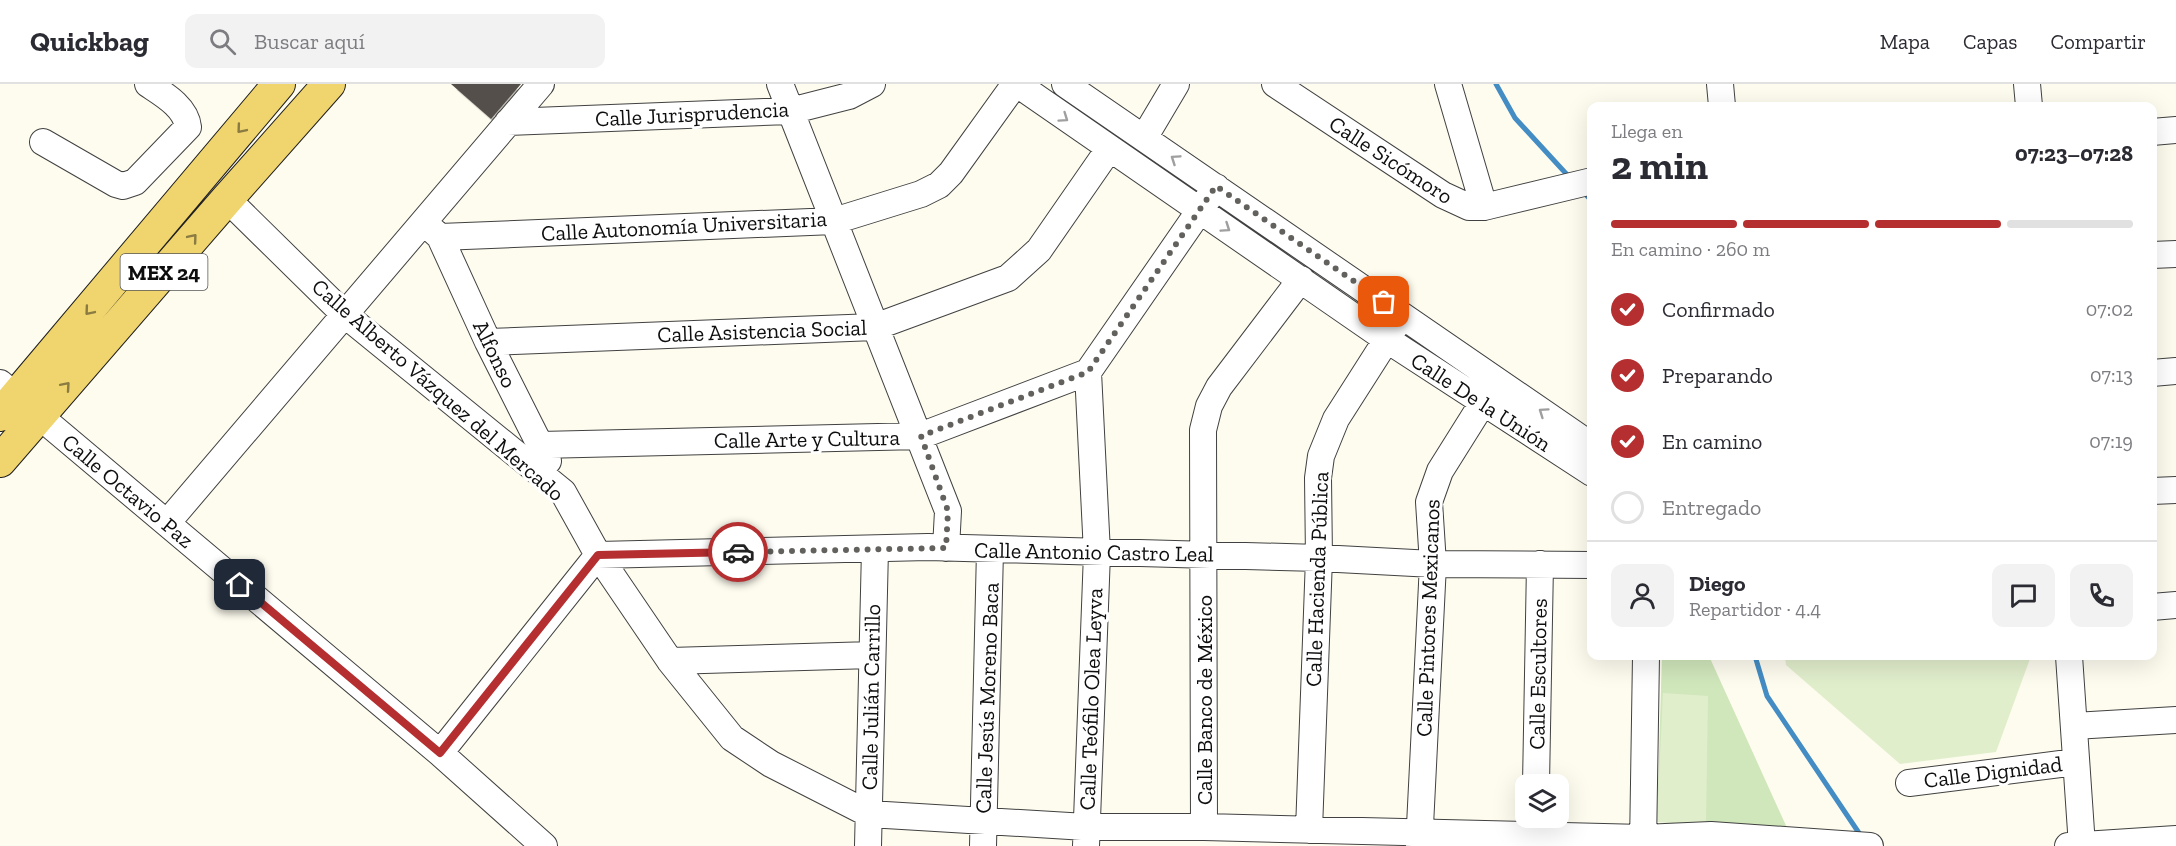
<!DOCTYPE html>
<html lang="es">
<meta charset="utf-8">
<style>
body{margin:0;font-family:"Zilla Slab",serif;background:#f2f2f3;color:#2b2b33;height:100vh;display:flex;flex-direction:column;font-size:22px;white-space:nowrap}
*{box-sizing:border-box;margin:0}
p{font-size:20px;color:#7c7c81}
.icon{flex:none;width:33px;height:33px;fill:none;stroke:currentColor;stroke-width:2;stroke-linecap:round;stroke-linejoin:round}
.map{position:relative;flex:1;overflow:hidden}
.details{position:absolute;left:1587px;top:18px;width:570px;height:558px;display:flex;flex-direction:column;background:#fff;border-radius:12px;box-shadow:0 6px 24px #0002}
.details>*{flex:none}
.fabs{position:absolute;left:1515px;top:690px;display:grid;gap:12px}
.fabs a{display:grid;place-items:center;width:54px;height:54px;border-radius:12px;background:#fff;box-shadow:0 6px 24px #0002;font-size:30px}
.pin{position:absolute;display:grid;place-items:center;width:51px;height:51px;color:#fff;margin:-26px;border-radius:12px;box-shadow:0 3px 9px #0006}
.courier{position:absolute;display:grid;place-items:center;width:60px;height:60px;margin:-30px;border:4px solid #b52e30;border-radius:50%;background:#fff;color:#222;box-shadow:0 2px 8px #0007}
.head em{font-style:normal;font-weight:800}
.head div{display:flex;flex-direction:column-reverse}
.head{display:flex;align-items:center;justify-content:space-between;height:102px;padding:0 24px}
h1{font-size:39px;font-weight:800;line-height:45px}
.bar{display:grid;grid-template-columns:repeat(4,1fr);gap:9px 6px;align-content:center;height:72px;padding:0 24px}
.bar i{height:8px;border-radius:4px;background:#e1e1e2}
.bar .selected{background:#b52e30}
.bar p{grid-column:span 4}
.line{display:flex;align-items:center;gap:15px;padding:0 24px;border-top:2px solid #e1e1e2}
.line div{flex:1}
.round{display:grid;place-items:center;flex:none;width:63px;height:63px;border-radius:12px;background:#f2f2f3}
ol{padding:0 24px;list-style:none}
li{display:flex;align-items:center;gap:18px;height:66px}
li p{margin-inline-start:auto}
li .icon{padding:6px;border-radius:50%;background:#b52e30;color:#fff;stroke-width:4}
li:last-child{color:#7c7c81}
li i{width:33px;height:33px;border:3px solid #e1e1e2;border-radius:50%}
header{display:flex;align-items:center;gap:36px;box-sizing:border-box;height:84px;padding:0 30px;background:#fff;border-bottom:2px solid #e1e1e2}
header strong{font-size:28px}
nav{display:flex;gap:33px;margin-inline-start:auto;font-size:21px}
.search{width:420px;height:54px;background:#f2f2f3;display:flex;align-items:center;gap:15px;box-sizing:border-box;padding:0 21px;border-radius:12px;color:#7c7c81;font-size:22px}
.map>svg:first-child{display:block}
</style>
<header>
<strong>Quickbag</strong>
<div class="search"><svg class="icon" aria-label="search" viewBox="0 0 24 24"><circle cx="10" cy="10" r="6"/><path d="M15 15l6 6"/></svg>Buscar aquí</div>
<nav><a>Mapa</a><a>Capas</a><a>Compartir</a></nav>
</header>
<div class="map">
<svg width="2176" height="762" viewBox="0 0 2176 762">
<defs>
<filter id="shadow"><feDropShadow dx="5.5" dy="5.5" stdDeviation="0" flood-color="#0004"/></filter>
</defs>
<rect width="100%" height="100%" fill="#fefcef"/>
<path fill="#d0e6bb" d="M1662 572H1709L1788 746 1657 738Z"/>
<path fill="#e1eecc" d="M1785 572H2031L1996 668 1900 680 1786 581Z
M1663 609 1708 612 1706 739 1657 738Z"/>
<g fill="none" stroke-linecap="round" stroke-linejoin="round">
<path stroke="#438cc4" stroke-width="5" d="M1496 0 1515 34 1571 95
M1583 108 1592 117
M1755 572 1767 612 1861 752"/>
</g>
<path fill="#554f4b" filter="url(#shadow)" d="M451 0H521L491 35Z"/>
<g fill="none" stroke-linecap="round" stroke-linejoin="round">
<g stroke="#414141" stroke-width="28">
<path id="minor" d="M780 0 948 427 946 464
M1017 0 1386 255 1592 389
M1065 0 1592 362
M1275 0 1443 111 1469 123H1484L1592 97
M1448 0 1484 123
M1720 0 1722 22
M2027 0 2029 22
M508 38 790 27 849 12 872 0
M2152 48 2176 46
M1144 54 1176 0
M43 58 116 100 123 102 135 98 188 43C186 23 163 10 148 0
M227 115 344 230 563 408 598 471 670 577 732 654 771 680 869 730 1086 743H1204L1643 754 1711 751 1870 762
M429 143 440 153 488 258 548 377
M440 153 834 137 921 110 939 101 951 89 1015 0
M2152 171 2176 170
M488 258 875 243 1008 194 1039 166 1109 65
M2152 289 2176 287
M0 299 440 669 544 762
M540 361 920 352 1088 288 1216 103
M2152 407 2176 406
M167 439 541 0
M2152 523 2176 521
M2069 572 2082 762
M670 577 872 571
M2074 642 2176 636
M440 669 598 471 928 463 1319 474 1433 480 1592 481
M1909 699 2076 678
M1536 700 1540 480
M1204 743 1203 346 1209 322 1219 303 1301 195
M1309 746 1319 474 1318 394 1321 372 1336 335 1396 241
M868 762 875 465
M983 762 990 466
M1086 762 1097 469 1088 288
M1419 762 1433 480 1429 418 1440 387 1482 320
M1643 762 1646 572
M2068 762 2176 755"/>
</g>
<g stroke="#1f1f1f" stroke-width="34">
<path id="major" d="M0 331 279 0
M0 377 227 115 329 0"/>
</g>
<use href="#minor" stroke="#fff" stroke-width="26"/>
<use href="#major" stroke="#f0d46d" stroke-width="32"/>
</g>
<defs><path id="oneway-chevron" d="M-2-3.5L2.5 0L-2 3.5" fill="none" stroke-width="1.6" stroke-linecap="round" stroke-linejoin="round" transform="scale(1.5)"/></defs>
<g stroke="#9f9f9f">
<use href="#oneway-chevron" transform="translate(1064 34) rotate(35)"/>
<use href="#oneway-chevron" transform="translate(1175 75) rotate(-146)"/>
<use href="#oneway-chevron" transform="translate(1226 144) rotate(34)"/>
<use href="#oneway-chevron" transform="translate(1543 328) rotate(-145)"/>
</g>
<g stroke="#8a7b42">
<use href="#oneway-chevron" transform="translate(241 45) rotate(130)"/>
<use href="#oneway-chevron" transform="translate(193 154) rotate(-50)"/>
<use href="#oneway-chevron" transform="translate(89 227) rotate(130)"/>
<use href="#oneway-chevron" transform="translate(66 302) rotate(-49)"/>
</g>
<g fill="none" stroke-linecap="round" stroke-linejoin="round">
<path stroke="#62615d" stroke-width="6" stroke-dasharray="0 10.8" d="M738 468 946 464 948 427 921 352 1088 288 1216 102 1384 218"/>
<path stroke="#b52e30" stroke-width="8" d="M240 501 440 669 598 471 738 468"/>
</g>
<g text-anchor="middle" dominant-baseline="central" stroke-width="6" stroke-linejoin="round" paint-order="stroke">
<rect fill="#fff" stroke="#565656" stroke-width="1.5" x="120.5" y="170" width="87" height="36" rx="4.5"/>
<g font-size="21" font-weight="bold" fill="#0e0e0e">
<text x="164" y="188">MEX 24</text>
</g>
<g font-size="22" fill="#0e0e0e" stroke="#fff">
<text transform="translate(692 30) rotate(-3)">Calle Jurisprudencia</text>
<text transform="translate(1391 76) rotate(33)">Calle Sicómoro</text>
<text transform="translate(684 142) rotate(-3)">Calle Autonomía Universitaria</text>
<text transform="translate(762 247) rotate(-2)">Calle Asistencia Social</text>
<text transform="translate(495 270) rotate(64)">Alfonso</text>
<text transform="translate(438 306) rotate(41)">Calle Alberto Vázquez del Mercado</text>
<text transform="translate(1481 318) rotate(33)">Calle De la Unión</text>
<text transform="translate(807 355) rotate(-1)">Calle Arte y Cultura</text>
<text transform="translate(128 407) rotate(40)">Calle Octavio Paz</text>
<text transform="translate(1094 468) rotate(1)">Calle Antonio Castro Leal</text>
<text transform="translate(1317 495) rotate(-88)">Calle Hacienda Pública</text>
<text transform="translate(1428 534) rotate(-88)">Calle Pintores Mexicanos</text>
<text transform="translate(1538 590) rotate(-89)">Calle Escultores</text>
<text transform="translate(871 613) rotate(-89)">Calle Julián Carrillo</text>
<text transform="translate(987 614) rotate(-88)">Calle Jesús Moreno Baca</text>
<text transform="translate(1091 615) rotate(-88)">Calle Teófilo Olea Leyva</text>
<text transform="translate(1204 616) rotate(-90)">Calle Banco de México</text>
<text transform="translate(1993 688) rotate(-7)">Calle Dignidad</text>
</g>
</g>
</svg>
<div class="fabs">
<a><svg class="icon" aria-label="layers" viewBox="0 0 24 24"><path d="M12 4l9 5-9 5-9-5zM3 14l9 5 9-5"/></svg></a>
</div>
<div class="pin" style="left:1384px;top:218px;background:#ea580c"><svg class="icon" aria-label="bag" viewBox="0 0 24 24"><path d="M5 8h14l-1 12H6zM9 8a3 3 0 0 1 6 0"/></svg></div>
<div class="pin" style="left:240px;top:501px;background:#1f2937"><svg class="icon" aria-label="home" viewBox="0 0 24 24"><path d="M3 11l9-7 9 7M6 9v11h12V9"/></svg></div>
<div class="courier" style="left:738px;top:468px"><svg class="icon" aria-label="car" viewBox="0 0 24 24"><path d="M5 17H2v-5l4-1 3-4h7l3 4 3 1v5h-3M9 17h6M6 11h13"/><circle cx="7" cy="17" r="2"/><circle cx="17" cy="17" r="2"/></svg></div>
<section class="details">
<div class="head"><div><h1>2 min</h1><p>Llega en</p></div><em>07:23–07:28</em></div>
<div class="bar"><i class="selected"></i><i class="selected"></i><i class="selected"></i><i></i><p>En camino · 260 m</p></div>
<ol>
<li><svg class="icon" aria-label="check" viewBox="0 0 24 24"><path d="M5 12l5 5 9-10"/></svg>Confirmado<p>07:02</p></li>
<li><svg class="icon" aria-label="check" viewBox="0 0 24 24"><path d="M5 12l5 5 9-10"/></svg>Preparando<p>07:13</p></li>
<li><svg class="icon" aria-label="check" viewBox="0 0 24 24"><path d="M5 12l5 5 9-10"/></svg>En camino<p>07:19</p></li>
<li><i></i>Entregado</li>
</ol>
<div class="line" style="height:108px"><a class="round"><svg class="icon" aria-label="person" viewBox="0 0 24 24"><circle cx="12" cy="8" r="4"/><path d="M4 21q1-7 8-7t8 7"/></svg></a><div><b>Diego</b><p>Repartidor · 4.4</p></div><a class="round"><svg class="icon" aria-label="chat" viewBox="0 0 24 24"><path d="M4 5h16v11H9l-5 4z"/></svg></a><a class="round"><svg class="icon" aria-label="phone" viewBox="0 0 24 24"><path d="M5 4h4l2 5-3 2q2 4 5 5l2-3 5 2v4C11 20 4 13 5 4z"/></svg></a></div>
</section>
</div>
